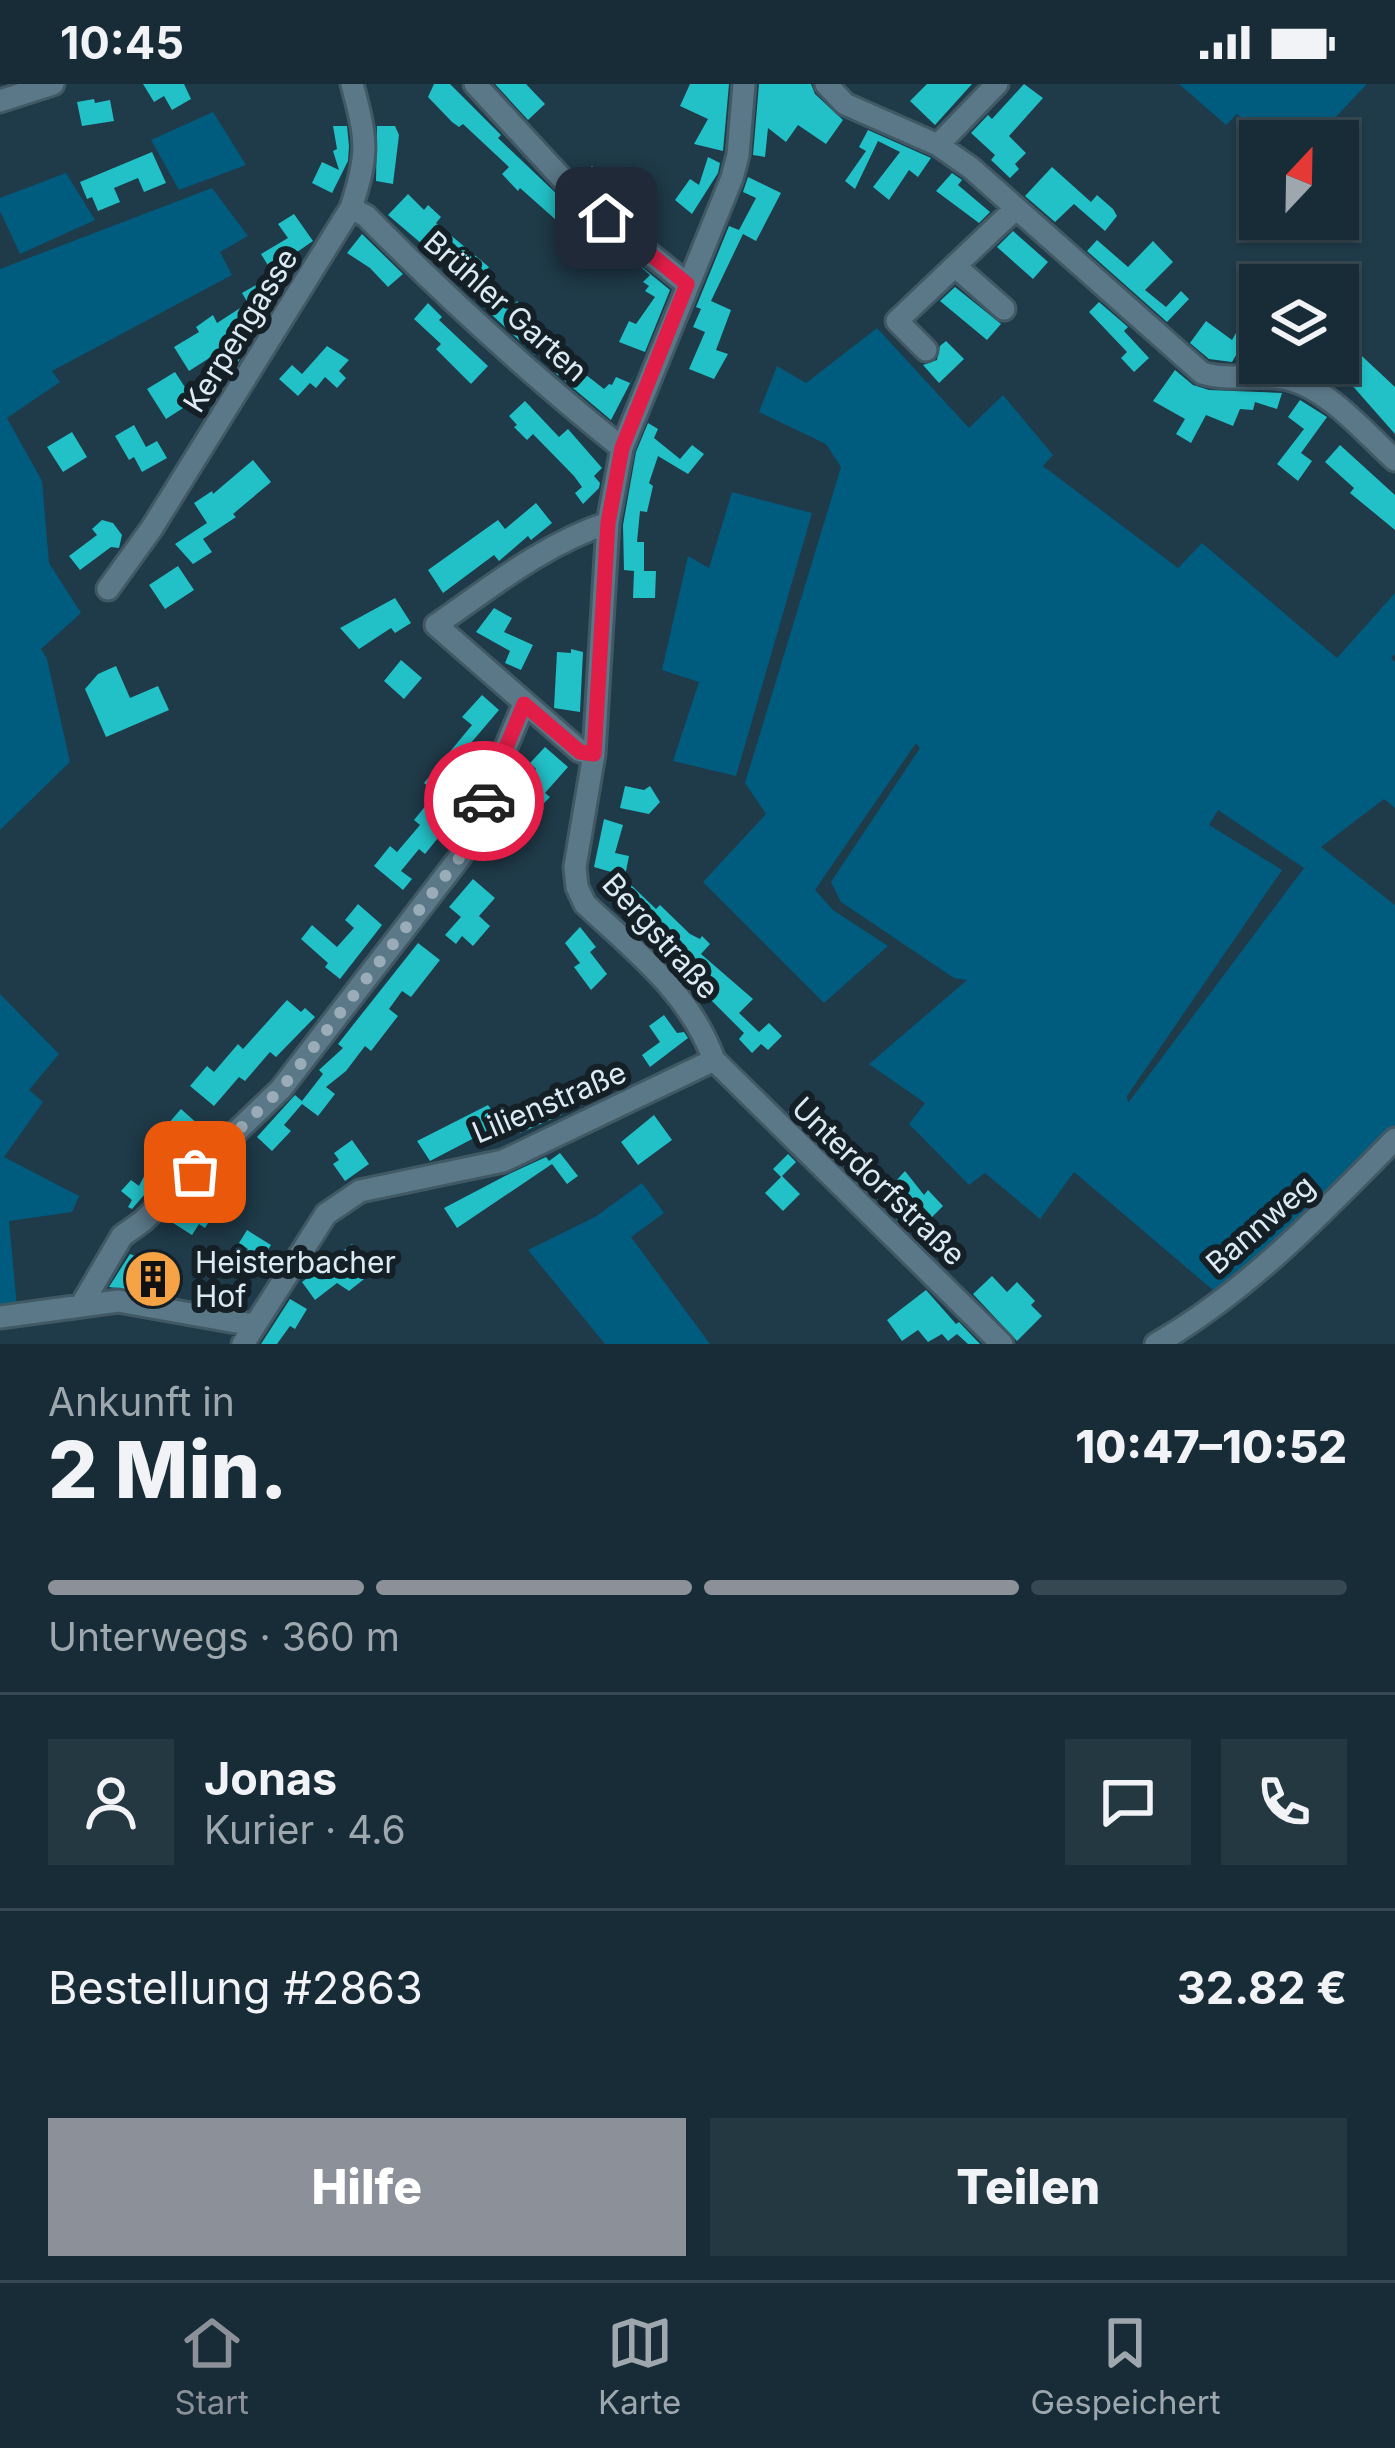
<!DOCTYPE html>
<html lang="de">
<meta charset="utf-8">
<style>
body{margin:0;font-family:Inter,sans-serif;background:#243842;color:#f1f3f6;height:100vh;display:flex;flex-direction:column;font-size:45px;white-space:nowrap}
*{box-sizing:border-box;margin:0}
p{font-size:39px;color:#9ea7ad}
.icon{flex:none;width:66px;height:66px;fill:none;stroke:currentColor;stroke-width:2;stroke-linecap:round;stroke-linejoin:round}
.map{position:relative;height:1260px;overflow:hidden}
.panel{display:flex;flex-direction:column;background:#172c36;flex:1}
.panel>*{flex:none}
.needle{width:78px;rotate:22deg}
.buttons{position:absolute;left:1239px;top:36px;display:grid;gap:24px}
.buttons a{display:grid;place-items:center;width:120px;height:120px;border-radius:0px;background:#172c36;box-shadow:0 3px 9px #0004,0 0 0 3px #364851;font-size:60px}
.pin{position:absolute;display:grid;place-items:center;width:102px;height:102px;color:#fff;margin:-51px;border-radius:24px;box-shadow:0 6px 18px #0006}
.courier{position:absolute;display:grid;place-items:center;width:120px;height:120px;margin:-60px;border:9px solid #e11d48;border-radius:50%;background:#fff;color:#222;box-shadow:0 3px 15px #0007}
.overview em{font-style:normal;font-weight:800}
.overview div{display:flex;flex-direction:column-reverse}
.overview{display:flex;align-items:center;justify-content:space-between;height:204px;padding:0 48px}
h1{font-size:78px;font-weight:800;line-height:90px}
.bar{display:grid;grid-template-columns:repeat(4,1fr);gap:18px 12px;align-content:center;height:144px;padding:0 48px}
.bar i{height:15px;border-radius:9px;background:#364851}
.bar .active{background:#8c9099}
.bar p{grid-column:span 4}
.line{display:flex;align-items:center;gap:30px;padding:0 48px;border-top:3px solid #364851}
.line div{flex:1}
.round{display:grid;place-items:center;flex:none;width:126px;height:126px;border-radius:0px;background:#243842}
.primary-button{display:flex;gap:24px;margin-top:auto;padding:24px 48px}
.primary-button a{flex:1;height:138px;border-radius:0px;background:#8c9099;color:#fff;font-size:48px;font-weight:800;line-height:138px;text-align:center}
.primary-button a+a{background:#243842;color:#f1f3f6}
.status{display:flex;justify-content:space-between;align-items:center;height:84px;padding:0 60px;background:#172c36;direction:ltr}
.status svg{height:33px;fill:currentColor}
.tab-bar{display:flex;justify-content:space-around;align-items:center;height:168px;border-top:3px solid #364851;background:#172c36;font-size:33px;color:#9ea7ad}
.tab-bar a{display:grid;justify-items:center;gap:6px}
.tab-bar .active{color:#8c9099}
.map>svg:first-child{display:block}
</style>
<div class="status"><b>10:45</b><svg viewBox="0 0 49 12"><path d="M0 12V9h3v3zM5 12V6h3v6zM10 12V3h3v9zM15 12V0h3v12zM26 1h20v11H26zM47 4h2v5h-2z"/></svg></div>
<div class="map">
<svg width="1395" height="1260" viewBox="0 0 1395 1260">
<rect width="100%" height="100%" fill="#1f3a48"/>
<path fill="#005c7f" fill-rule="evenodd" d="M1179 0H1367L1313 57H1264L1237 30 1226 41Z
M213 28 246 81 179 106 151 56Z
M66 89 95 136 20 170 0 127V114Z
M212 104 248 152 220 168 232 191 52 287 60 298 7 334 42 397 49 479 81 529 41 565 47 575 70 678 0 746V185Z
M877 244 969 344 1003 311 1053 371 1043 382 1178 484 1202 459 1337 574 1395 509V570L1391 574 1395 578V724L1384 715 1321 763 1395 821V1043L1293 1145 1214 1207 1074 1088 1040 1135 985 1089 969 1101 909 1040 925 1019 869 980 967 896 954 894 841 818 831 798 920 664 916 659 815 806 833 826 888 862 824 919 703 798 766 730 745 699 841 383 826 360 759 328 777 282 806 299ZM1218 726 1304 784 1128 1019 1127 1012 1282 786 1209 741Z
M732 408 812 429 736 692 673 677 699 598 662 586 688 472 709 484Z
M0 910 59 970 29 1006 43 1018 4 1073 79 1112 72 1128 9 1137 17 1223 0 1226Z
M642 1099 664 1129 631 1153 710 1260H605L528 1166 595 1133Z"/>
<path fill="#22c0c7" d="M143 0H184L191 15 172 26 164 12 154 18Z
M434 0H450L501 51 498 54 604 155 588 141 580 151 559 133 556 136 520 104 518 107 502 90 509 83 463 40 459 43 452 38 428 13Z
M495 0H526L545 20 528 36Z
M690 0H729L723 67 694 60 708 35 680 22Z
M759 0H811L815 10 843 36 826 60 798 41 786 58 768 44 765 73 753 71Z
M927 0H972L935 41 910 17Z
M1024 0 1043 14 1009 52 1026 69 1015 80 1019 85 1010 94 991 76 995 71 971 49 988 31 992 35Z
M94 15 95 19 110 16 114 37 82 42 77 18Z
M333 42H347L349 62 348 77 332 109 312 99 322 78 339 86 333 67 337 65Z
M377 42H395L399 51 393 100 376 97Z
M868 46 931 74 918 93 909 86 889 116 873 103 900 68 878 57 855 105 845 97 866 67 859 63Z
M152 68 166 99 144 108 138 94 114 104 120 118 98 127 92 113 87 115 80 98Z
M708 73 720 79 718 89 692 130 675 116 690 95 699 101Z
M592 82 605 97 634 118 624 130 581 93Z
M1052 83 1091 118 1097 111 1113 125 1117 132 1105 147 1074 120 1055 138 1025 112Z
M952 89 962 96 958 101 990 128 979 139 936 107Z
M748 93 781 109 756 157 743 150 711 217 731 226 716 266 728 270 714 295 689 285 705 248 693 243 701 225 696 223 729 142 739 146 756 114 743 108Z
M408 110 424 126 428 121 441 133 436 139 489 183 481 192 512 223 517 217 550 251 535 271 478 218 483 212 388 131Z
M294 130 313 157 287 175 293 185 277 196 261 170 288 154 278 140Z
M1013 147 1048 178 1033 195 997 163Z
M362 150 403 190 388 203 370 184 347 169Z
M1097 156 1128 183 1153 157 1173 178 1145 206 1166 223 1181 207 1189 215 1167 238 1087 167Z
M632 175 670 206 645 268 619 258 629 237 636 240 655 213 645 207 649 202 643 198 650 191Z
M261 198 274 219 255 231 261 241 233 286 225 291 214 271 189 287 174 263 199 248 196 243 213 231 217 239 248 219 242 209Z
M955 203 1001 240 987 256 940 217Z
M1099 218 1128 243 1124 247 1149 274 1134 288 1121 274 1127 268 1089 228Z
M428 219 442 233 439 236 488 282 471 300 436 265 441 260 414 235Z
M1260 233V277L1239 266 1232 278 1209 275 1190 259 1206 237 1232 256 1236 249 1246 256Z
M946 257 964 275 939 299 923 281 937 276 940 262Z
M1348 259 1395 303V350L1343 291 1333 301 1301 279H1338V270Z
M327 262 349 276 339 287 346 294 337 304 325 293 316 304 310 299 298 312 279 295 292 281 302 290Z
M567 276 604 305 609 300 612 301 616 293 630 299 637 286 611 336 554 288Z
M1175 286 1193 301 1209 306 1282 309 1277 325 1255 318 1253 326 1240 325 1233 342 1206 331 1191 359 1176 350 1185 335 1153 317Z
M175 288 194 317 166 335 147 305Z
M1300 316 1327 333 1301 369 1312 377 1298 397 1277 380 1304 345 1288 333Z
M525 317 559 353 568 345 602 384 594 392 600 399 599 404 583 420 575 409 582 403 574 392 533 350 527 356 514 343 517 341 509 332Z
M648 339 658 345 654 354 680 375 692 361 704 370 688 390 658 372 649 399 653 402 647 428 640 427 637 458H644V487H656L655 514H633L634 487 624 486 623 441 636 368Z
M134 341 146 363 157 357 167 374 142 388 134 373 129 376 115 352Z
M72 348 87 373 63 388 47 363Z
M1340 361 1395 411V446L1350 409 1354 404 1325 378Z
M253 376 271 398 233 430 236 433 203 455 212 468 193 480 175 460 207 439 194 419 212 407 213 410Z
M536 419 552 439 531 456 528 452 499 477 494 471 443 509 428 486 498 436 505 445Z
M102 436 113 439 122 451 119 464 111 463 80 486 69 472 97 451 92 445Z
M178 482 194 506 165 525 149 501Z
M395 514 411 539 395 549 391 544 359 565 340 544Z
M494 524 512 534 504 548 533 561 521 586 505 579 510 567 476 548Z
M571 565 583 568 580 628 554 624 557 568 571 569Z
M401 576 422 594 404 615 384 597Z
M116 582 130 614 158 602 169 626 106 653 85 605 98 590Z
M482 611 499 626 470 660 481 670 456 699 467 709 440 739 446 744 425 770 419 765 401 787 412 795 403 806 374 782 390 762 397 768 420 741 414 736 436 709 424 699 472 641 462 633Z
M545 663 568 683 545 709 550 713 541 722 544 724 513 758 495 742 516 718 513 715 536 685 530 679Z
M625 702 644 706 650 702 660 718 649 730 620 724Z
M604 735 623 741 615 769 629 772 625 792 594 783Z
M473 795 495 814 479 832 490 842 473 862 462 852 456 860 445 851 461 833 449 823Z
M629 799 656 825 660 821 690 850 700 855 702 852 710 860 701 870 753 915 739 929 759 948 769 939 782 952 768 966 761 960 752 969 739 955 744 949 692 897 697 891 664 858 658 863 611 818Z
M358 820 382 841 340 895 325 883 328 879 301 855 312 841 337 863 354 844 345 836Z
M580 843 596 863 590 868 607 890 591 906 574 883 580 879 565 859Z
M418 859 440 876 411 913 402 907 389 925 398 932 371 967 365 962 346 987 326 1003 335 1010 318 1032 302 1020 284 1041 291 1047 272 1067 257 1053 295 1011 302 1017 323 990 319 986 343 964 338 960Z
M287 916 301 928 305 924 315 933 276 973 270 968 245 997 239 993 214 1022 190 1002 207 982 214 988 238 960 243 965Z
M664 931 677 949 684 948 688 954 650 983 642 971 660 958 649 942Z
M806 1009 817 1019 814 1022 841 1048 835 1054 858 1077 848 1087 788 1028Z
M553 1012 561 1031 520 1049 509 1032Z
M488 1021 501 1040 430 1077 417 1057Z
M181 1025 200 1042 177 1068 164 1057 174 1047 167 1041Z
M654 1031 672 1056 638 1081 621 1058Z
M352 1056 369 1080 345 1097 333 1080 339 1076 334 1069Z
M560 1069 578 1092 567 1100 552 1080 457 1144 444 1124 505 1092 546 1073 549 1077Z
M788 1070 796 1078 782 1092 800 1110 783 1127 765 1109 781 1093 773 1085Z
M152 1077 169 1085 163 1097 157 1096 132 1125 128 1123 132 1116 121 1107 131 1096 139 1102Z
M905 1087 924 1111 928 1106 943 1122 932 1133 918 1117 898 1137 873 1111 890 1092 895 1098Z
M202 1102 217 1110 206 1127 213 1131 205 1144 199 1140 192 1151 173 1139Z
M247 1146 271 1161 254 1189 239 1179 248 1165 239 1159Z
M352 1160 373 1188 349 1207 337 1199 315 1216 302 1198Z
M130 1170 169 1185 164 1210 109 1203Z
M992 1192 1007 1208 1017 1198 1035 1217 1031 1221 1042 1232 1017 1257 973 1210Z
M926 1206 956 1240 959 1238 980 1260H968L957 1250 948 1257 942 1250 928 1258 918 1246 902 1257 887 1236Z
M290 1215 307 1225 295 1245 290 1242 277 1260H261Z"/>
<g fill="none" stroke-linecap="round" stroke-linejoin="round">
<g stroke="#415965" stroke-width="27">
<path id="minor" d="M475 0 579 113 687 200
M744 0 738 71 732 94 622 364 608 439 594 670 575 783 577 803 585 820C636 868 690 909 714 976L1002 1260
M826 0 845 20 938 61 971 84 1202 289C1230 298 1260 288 1288 295 1329 305 1365 349 1395 376
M0 17 53 0
M938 61 997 0
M351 124 366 132C448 215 531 291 622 364
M955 182 1004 225
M926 266 897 237 1015 125
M108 505 152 444 351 124C369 69 367 56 352 0
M594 670 580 667 436 541C491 503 544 460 608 439
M82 1220 122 1152 143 1137 281 1005 460 773 524 620
M0 1233 118 1217 253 1241
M243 1260 326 1130 360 1107 503 1077 714 976
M1156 1260C1247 1208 1322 1129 1395 1055"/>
</g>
<use href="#minor" stroke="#5b7888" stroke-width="21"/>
</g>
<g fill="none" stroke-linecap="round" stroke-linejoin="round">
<path stroke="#99acb7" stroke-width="12" stroke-dasharray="0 21.6" d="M195 1088 281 1005 307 972 460 773 484 717"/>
<path stroke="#e11d48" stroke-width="15" d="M484 717 524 620 580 668 594 670 608 439 622 364 687 200 606 134"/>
</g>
<defs>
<g id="building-disc" transform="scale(3)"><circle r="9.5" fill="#f5a345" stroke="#141f26"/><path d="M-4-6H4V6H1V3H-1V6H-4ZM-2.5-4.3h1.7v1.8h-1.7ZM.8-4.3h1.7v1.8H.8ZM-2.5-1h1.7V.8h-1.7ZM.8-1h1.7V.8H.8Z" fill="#111"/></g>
</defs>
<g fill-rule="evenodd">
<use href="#building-disc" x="153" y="1195"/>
</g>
<g text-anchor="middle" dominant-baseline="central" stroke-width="12" stroke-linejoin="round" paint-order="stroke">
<g font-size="30" fill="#dbeaf3" stroke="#141f26">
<text transform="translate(506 222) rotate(42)">Brühler Garten</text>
<text transform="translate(240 246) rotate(-58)">Kerpengasse</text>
<text transform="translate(661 852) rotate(48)">Bergstraße</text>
<text transform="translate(549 1018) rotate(-23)">Lilienstraße</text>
<text transform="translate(879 1097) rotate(44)">Unterdorfstraße</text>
<text transform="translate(1260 1140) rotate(-41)">Bannweg</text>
</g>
<g font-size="30" fill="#dbeaf3" stroke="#141f26" text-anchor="start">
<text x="195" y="1178">Heisterbacher<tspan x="195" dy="34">Hof</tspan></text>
</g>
</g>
</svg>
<div class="buttons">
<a><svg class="needle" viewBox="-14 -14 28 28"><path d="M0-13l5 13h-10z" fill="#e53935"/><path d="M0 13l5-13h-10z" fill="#9ea7ad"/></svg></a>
<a><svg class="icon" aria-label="layers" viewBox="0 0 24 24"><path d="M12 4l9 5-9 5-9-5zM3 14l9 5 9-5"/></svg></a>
</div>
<div class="pin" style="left:195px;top:1088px;background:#ea580c"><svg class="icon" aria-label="bag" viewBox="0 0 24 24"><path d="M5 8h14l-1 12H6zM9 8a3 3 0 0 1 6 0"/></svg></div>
<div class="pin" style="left:606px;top:134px;background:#1f2937"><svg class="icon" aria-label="home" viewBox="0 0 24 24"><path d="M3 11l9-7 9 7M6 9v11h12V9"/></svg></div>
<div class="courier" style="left:484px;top:717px"><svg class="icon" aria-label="car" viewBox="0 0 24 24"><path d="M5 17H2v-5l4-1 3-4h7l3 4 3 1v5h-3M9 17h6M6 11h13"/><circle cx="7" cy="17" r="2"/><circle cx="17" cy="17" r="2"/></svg></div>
</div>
<section class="panel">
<div class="overview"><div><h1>2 Min.</h1><p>Ankunft in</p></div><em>10:47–10:52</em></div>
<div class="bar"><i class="active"></i><i class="active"></i><i class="active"></i><i></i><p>Unterwegs · 360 m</p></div>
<div class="line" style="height:216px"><a class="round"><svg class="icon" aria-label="person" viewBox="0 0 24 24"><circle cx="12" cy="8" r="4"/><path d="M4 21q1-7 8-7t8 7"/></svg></a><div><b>Jonas</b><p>Kurier · 4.6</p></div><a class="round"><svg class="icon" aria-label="chat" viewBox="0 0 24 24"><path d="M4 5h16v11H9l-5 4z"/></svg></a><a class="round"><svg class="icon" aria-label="phone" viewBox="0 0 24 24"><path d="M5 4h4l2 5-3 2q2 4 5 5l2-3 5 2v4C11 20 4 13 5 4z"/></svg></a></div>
<div class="line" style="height:156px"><div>Bestellung #2863</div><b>32.82 €</b></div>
<div class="primary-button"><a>Hilfe</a><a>Teilen</a></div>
</section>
<nav class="tab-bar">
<a class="active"><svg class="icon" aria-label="home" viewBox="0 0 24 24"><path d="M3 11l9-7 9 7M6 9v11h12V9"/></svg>Start</a>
<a><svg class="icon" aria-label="map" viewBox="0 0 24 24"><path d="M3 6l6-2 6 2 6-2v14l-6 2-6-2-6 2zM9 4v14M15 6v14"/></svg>Karte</a>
<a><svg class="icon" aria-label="saved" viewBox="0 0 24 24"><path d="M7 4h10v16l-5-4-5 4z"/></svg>Gespeichert</a>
</nav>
